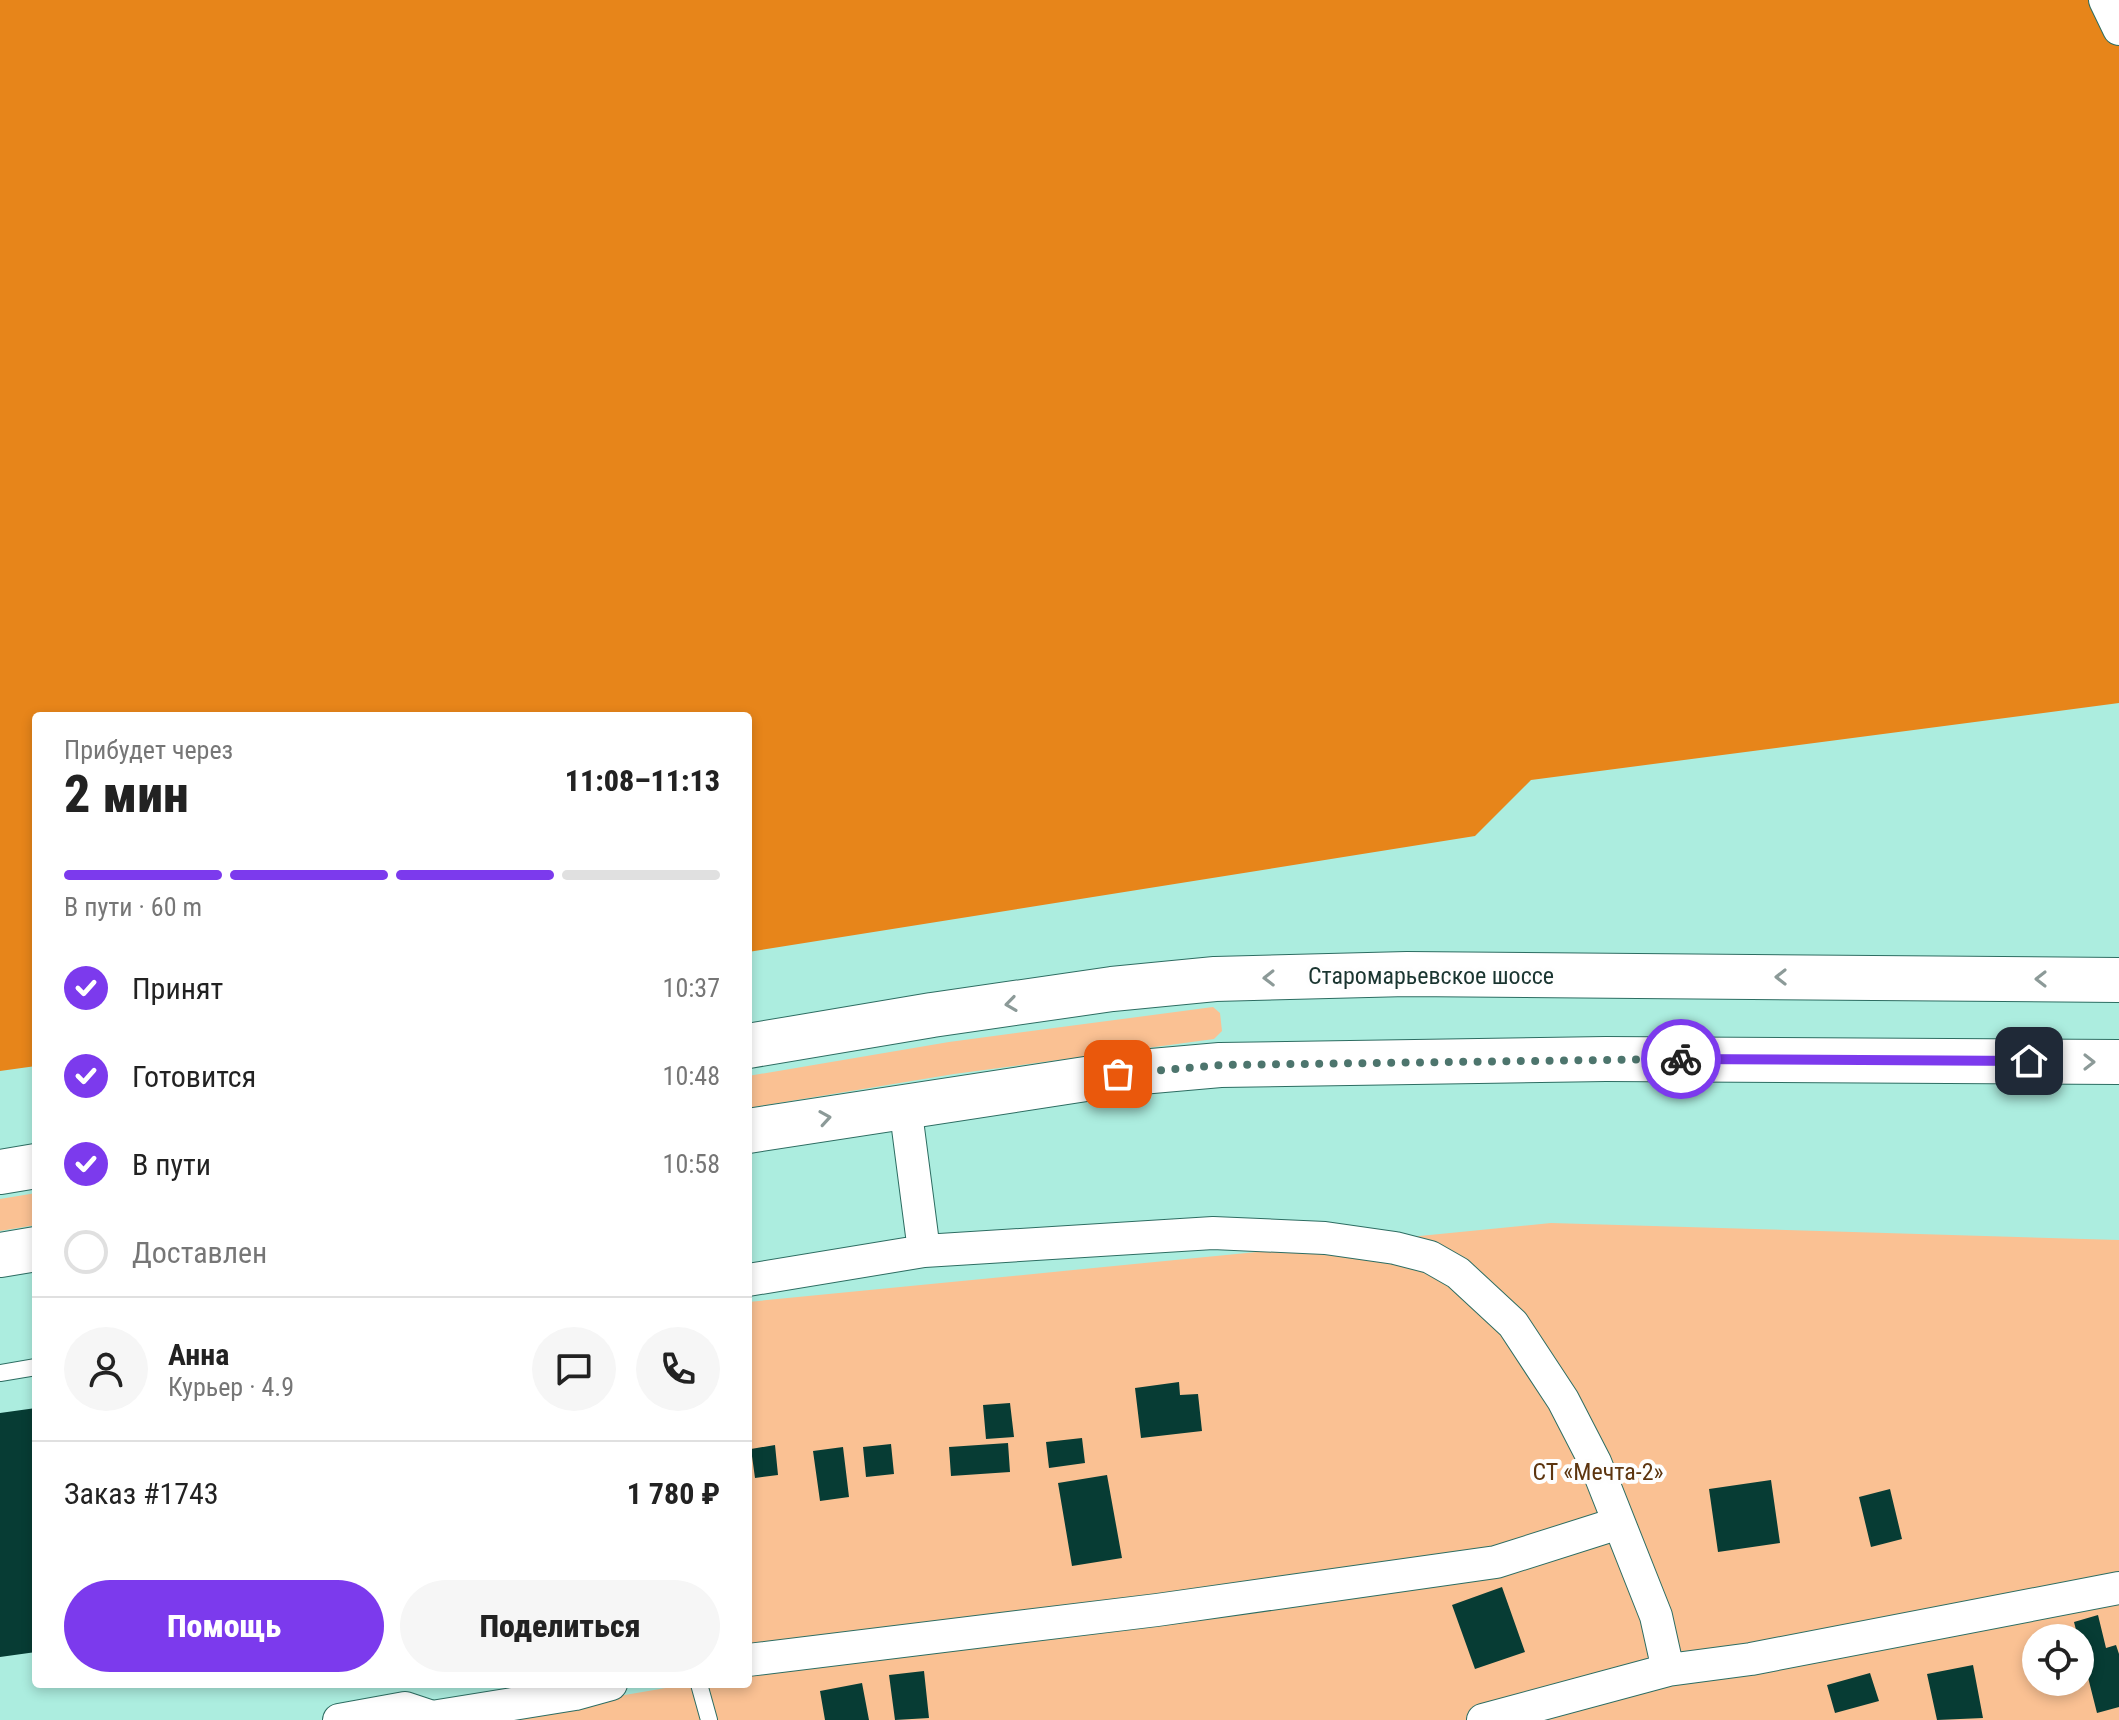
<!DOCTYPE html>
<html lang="ru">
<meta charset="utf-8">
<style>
body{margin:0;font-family:"Roboto Condensed",sans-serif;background:#f6f6f6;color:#222;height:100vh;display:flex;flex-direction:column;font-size:30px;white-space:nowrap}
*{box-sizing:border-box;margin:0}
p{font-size:26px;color:#767676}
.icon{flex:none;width:44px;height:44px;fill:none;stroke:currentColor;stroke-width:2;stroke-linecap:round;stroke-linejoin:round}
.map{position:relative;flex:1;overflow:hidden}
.drawer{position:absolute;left:32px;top:712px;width:720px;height:976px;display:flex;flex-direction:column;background:#fff;border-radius:8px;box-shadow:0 4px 12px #0003}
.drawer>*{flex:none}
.fabs{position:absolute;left:2022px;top:1624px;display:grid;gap:16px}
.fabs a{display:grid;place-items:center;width:72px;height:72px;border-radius:50%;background:#fff;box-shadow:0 4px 12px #0003;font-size:40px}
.pin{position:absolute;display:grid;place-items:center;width:68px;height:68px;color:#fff;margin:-34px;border-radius:16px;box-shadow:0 4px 12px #0006}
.courier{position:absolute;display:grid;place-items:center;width:80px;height:80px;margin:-40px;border:6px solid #7c3aed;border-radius:50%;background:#fff;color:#222;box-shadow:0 2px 10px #0007}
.headline em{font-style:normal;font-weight:800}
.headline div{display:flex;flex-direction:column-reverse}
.headline{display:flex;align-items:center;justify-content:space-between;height:136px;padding:0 32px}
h1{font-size:52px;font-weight:800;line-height:60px}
.bar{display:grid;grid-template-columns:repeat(4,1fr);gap:12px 8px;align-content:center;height:96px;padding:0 32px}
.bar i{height:10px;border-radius:6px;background:#e0e0e0}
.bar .current{background:#7c3aed}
.bar p{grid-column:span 4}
.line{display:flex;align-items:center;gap:20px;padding:0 32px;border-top:2px solid #e0e0e0}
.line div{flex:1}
.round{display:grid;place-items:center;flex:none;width:84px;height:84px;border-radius:42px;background:#f6f6f6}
ol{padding:0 32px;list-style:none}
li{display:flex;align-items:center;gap:24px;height:88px}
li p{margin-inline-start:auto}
li .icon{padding:8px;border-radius:50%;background:#7c3aed;color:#fff;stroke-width:4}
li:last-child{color:#767676}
li i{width:44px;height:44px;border:4px solid #e0e0e0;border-radius:50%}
.cta{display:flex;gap:16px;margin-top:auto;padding:16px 32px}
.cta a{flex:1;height:92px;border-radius:48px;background:#7c3aed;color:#fff;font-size:32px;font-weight:800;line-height:92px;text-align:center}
.cta a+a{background:#f6f6f6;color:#222}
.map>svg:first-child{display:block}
</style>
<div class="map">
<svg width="2119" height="1720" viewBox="0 0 2119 1720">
<rect width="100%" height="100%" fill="#aceddf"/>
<path fill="#fac193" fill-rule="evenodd" d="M1213 1007 1220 1013 1222 1031 1214 1039 954 1074 748 1108V1076L949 1042Z
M36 1193V1225L0 1231V1199Z
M1551 1223 2119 1240V1720H479L689 1684H748V1302ZM2036 1638H2080V1682H2036Z"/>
<path fill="#e7851a" d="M0 0H2119V703L1531 780 1475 836 748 952V716H36V1066L0 1071Z"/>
<path fill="#073c34" d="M1179 1382 1180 1395 1198 1394 1202 1431 1141 1438 1135 1388Z
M1010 1403 1014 1437 986 1439 983 1405Z
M36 1408V1652L0 1657V1413Z
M1082 1438 1085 1463 1049 1468 1046 1442Z
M1008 1443 1010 1472 951 1476 949 1447Z
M891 1444 894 1474 866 1477 863 1447Z
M775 1445 778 1475 755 1478 751 1449Z
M843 1447 849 1497 820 1501 813 1451Z
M1107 1475 1122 1558 1072 1566 1058 1483Z
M1771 1480 1780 1543 1718 1552 1709 1489Z
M1890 1489 1902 1539 1871 1547 1859 1497Z
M1502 1587 1525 1652 1475 1669 1452 1605Z
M2098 1615 2106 1648 2116 1645 2119 1654V1707L2097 1713 2074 1622Z
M1973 1665 1983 1718 1937 1720 1927 1674Z
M924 1671 929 1718 895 1720 889 1675Z
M1870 1673 1879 1701 1835 1713 1827 1685Z
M862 1683 869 1720H825L820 1691Z"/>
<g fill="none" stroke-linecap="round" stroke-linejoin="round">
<g stroke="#2d6d62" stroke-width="18">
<path id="lane" d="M0 1373 36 1367
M699 1684 709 1720"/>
</g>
<g stroke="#2d6d62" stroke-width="34">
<path id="street" d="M2105 0 2119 29
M905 1105 924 1251
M748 1280 924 1251 1213 1233 1325 1238 1395 1248 1430 1257 1458 1273 1513 1324 1563 1400 1595 1462 1656 1616 1668 1670 1483 1720
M748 1660 1157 1610 1496 1562 1619 1523
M1668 1670 1751 1659 2119 1588
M339 1720 405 1708 432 1717 575 1694 611 1684"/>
</g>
<g stroke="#2d6d62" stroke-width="46">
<path id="primary" d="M748 1046 932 1015 1112 989 1215 979 1407 974 2119 980
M748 1131 1118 1074 1220 1065 1606 1059 2119 1062
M0 1172 36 1166
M0 1255 36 1249"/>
</g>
<use href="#lane" stroke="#fff" stroke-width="16"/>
<use href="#street" stroke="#fff" stroke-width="32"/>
<use href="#primary" stroke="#fff" stroke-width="44"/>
</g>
<defs><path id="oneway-chevron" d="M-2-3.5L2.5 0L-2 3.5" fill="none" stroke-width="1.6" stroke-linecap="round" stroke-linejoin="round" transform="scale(2)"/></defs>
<g stroke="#8c9a98">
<use href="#oneway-chevron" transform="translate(1781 977) rotate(-180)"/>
<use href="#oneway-chevron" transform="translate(1269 978) rotate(179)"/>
<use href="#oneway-chevron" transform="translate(2041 979) rotate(-180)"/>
<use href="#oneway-chevron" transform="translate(1011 1004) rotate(172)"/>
<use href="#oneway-chevron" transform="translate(2089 1062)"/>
<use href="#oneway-chevron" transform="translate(825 1118) rotate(-9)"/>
</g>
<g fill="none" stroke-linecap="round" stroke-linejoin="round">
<path stroke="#4d756d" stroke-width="8" stroke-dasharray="0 14.4" d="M1118 1074 1220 1065 1681 1059"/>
<path stroke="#7c3aed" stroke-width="10" d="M1681 1059 2029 1061"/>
</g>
<g text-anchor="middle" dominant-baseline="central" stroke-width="8" stroke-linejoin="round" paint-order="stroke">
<g font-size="24" fill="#1a3530" stroke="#fefefe">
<text x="1431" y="976">Старомарьевское шоссе</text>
</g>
<g font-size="24" fill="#5d350f" stroke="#fefefe">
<text x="1598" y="1472">СТ «Мечта-2»</text>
</g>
</g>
</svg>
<div class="fabs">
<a><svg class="icon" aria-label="locate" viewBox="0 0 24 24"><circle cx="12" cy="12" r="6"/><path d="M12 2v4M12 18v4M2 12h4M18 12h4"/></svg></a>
</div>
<div class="pin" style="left:1118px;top:1074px;background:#ea580c"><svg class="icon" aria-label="bag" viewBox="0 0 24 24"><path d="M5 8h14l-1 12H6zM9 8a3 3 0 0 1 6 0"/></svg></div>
<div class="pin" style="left:2029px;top:1061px;background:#1f2937"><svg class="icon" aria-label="home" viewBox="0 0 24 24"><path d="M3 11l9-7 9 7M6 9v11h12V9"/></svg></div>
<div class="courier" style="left:1681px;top:1059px"><svg class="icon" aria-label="bike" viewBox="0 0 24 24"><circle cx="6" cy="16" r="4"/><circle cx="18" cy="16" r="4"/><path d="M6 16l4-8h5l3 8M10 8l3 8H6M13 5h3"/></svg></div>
<section class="drawer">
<div class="headline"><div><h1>2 мин</h1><p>Прибудет через</p></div><em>11:08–11:13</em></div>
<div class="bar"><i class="current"></i><i class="current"></i><i class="current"></i><i></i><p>В пути · 60 m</p></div>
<ol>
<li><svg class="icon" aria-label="check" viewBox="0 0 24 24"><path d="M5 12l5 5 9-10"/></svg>Принят<p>10:37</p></li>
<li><svg class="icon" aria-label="check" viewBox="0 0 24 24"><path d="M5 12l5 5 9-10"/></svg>Готовится<p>10:48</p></li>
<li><svg class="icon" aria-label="check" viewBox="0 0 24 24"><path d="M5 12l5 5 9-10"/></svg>В пути<p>10:58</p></li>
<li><i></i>Доставлен</li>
</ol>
<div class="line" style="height:144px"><a class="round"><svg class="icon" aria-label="person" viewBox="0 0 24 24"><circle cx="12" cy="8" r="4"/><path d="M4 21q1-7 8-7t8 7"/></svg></a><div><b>Анна</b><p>Курьер · 4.9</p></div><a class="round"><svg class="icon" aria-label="chat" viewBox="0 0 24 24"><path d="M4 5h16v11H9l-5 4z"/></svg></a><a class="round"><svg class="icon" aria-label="phone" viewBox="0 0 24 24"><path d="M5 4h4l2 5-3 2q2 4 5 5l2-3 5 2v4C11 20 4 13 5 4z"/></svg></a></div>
<div class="line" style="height:104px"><div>Заказ #1743</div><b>1 780 ₽</b></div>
<div class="cta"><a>Помощь</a><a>Поделиться</a></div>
</section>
</div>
